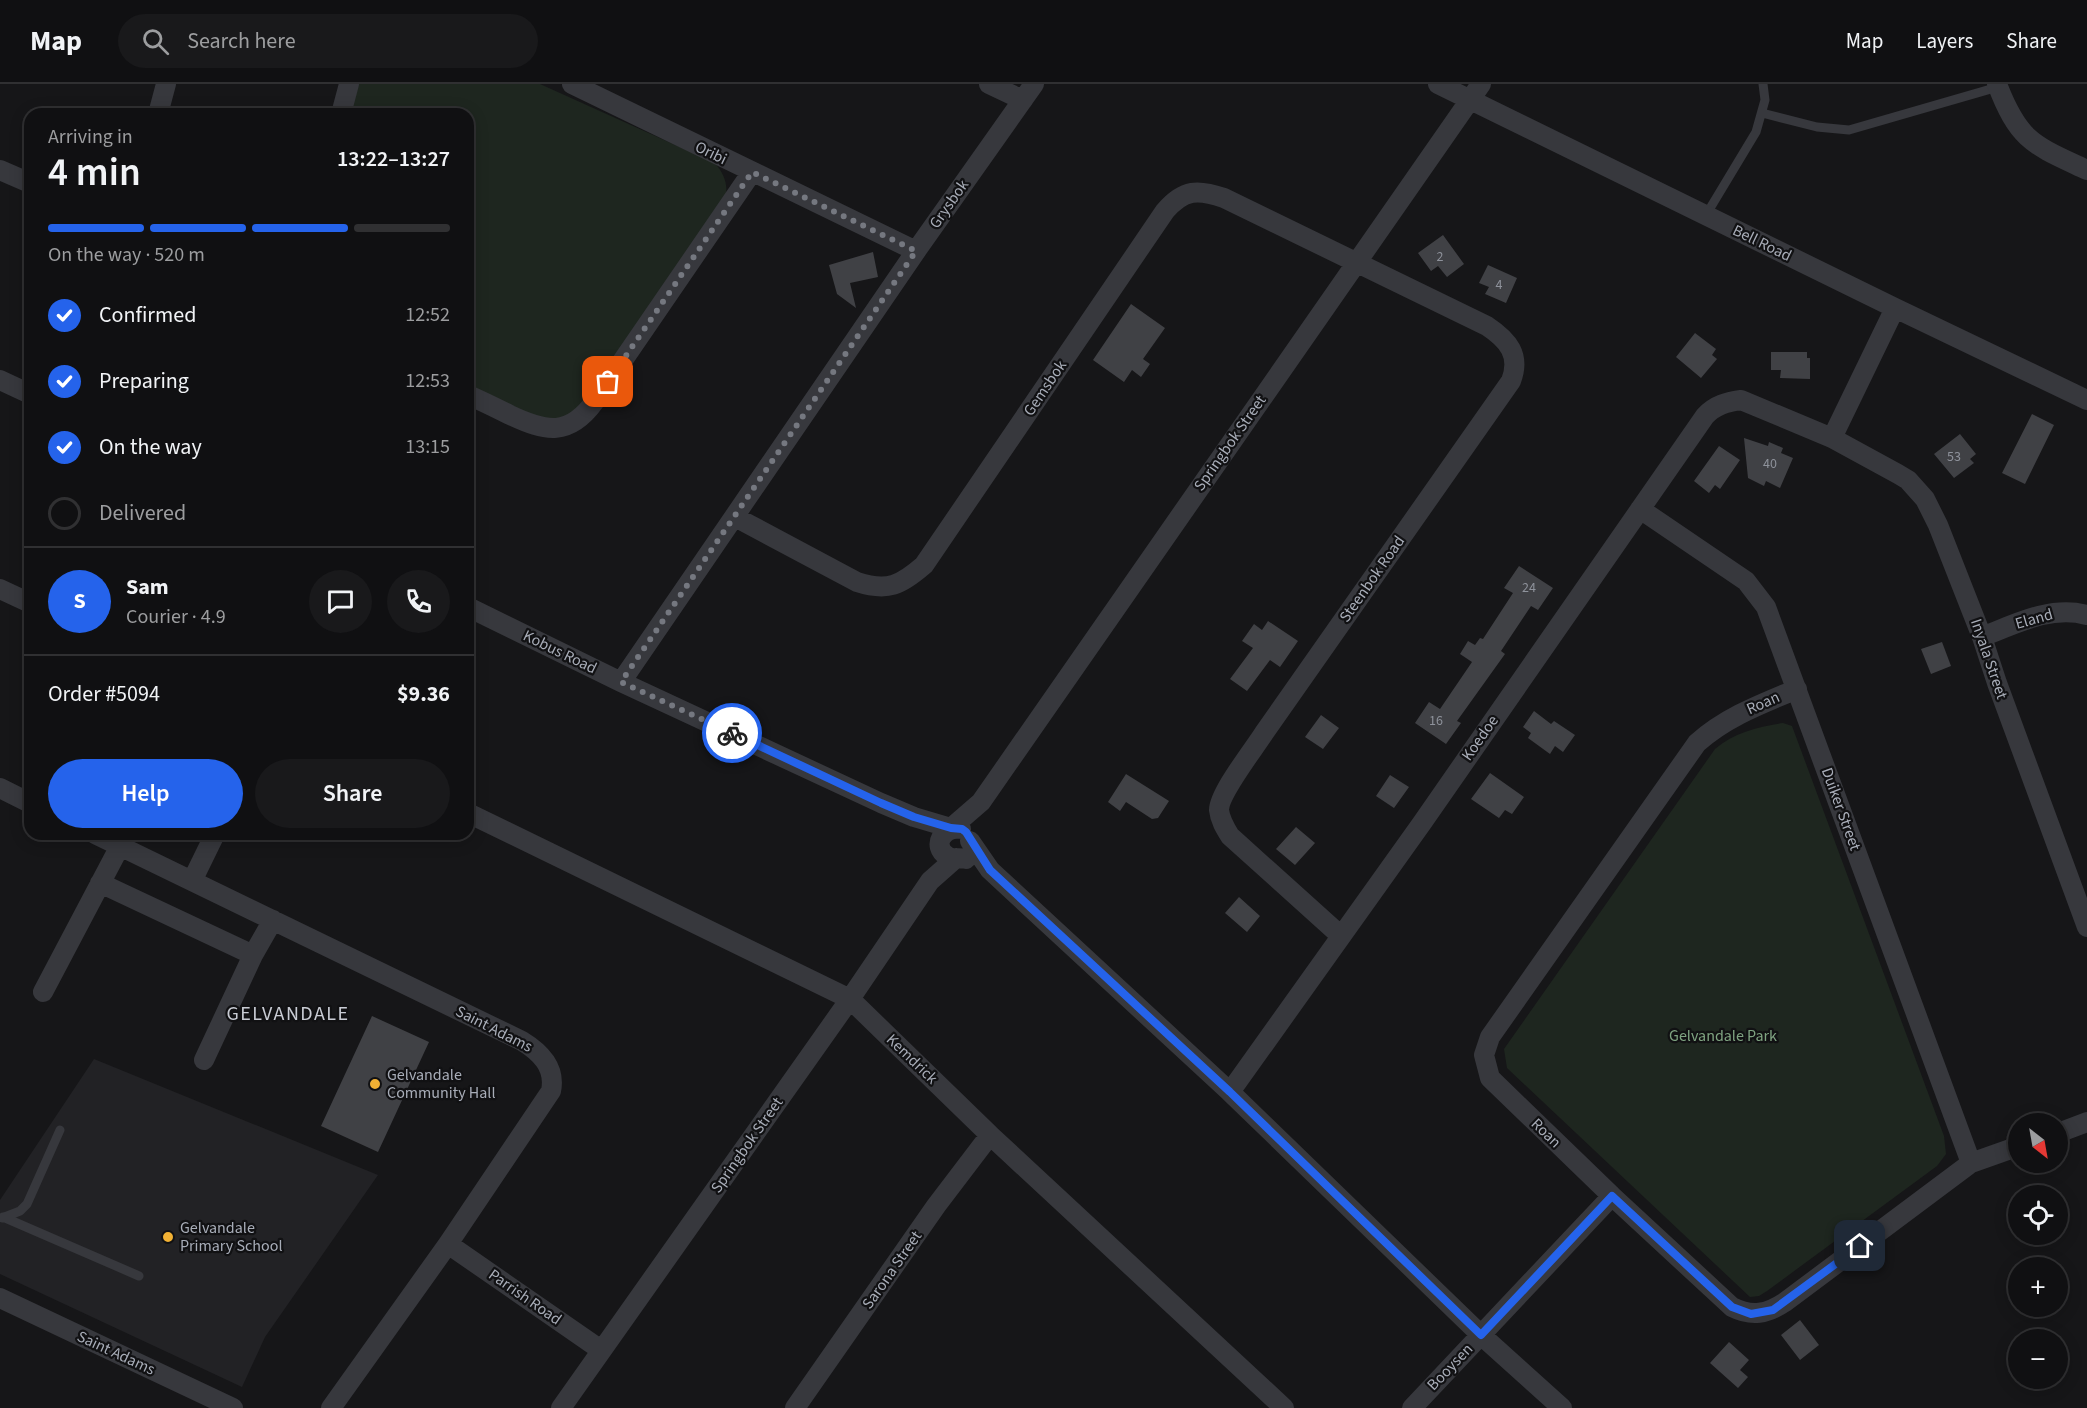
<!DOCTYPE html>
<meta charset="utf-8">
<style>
body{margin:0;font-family:"Source Sans 3",sans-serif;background:#19191b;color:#f1f3f6;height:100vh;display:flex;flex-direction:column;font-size:22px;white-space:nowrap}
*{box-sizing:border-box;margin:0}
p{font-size:20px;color:#9c9d9f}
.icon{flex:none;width:33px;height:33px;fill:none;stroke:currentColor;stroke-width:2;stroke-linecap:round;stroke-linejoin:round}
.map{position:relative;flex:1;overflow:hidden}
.panel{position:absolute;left:24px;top:24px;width:450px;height:732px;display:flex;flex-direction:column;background:#101012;border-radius:18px;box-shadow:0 3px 15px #0003,0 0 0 2px #303032}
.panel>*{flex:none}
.needle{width:39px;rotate:149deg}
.controls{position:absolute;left:2008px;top:1029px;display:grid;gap:12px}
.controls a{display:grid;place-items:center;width:60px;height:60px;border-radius:50%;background:#101012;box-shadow:0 3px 15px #0003,0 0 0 2px #303032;font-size:30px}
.pin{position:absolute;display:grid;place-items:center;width:51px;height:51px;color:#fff;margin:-26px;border-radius:12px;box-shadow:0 3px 9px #0006}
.courier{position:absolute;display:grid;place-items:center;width:60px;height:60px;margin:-30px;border:4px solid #2563eb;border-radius:50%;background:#fff;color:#222;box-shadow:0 2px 8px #0007}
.overview em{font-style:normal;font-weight:600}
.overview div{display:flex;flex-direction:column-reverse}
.overview{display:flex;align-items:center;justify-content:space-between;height:102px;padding:0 24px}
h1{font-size:39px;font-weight:600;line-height:45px}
.bar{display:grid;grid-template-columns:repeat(4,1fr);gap:9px 6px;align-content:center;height:72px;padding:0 24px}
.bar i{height:8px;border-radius:4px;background:#303032}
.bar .selected{background:#2563eb}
.bar p{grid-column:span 4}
.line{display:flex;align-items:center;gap:15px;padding:0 24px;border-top:2px solid #303032}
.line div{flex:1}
.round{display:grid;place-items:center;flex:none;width:63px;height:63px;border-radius:32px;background:#19191b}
ol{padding:0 24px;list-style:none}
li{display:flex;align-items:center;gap:18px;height:66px}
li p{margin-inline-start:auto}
li .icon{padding:6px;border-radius:50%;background:#2563eb;color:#fff;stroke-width:4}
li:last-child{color:#9c9d9f}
li i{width:33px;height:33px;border:3px solid #303032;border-radius:50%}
.primary-button{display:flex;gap:12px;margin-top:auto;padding:12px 24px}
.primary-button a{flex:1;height:69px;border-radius:36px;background:#2563eb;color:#fff;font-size:24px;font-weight:600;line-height:69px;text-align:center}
.primary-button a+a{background:#19191b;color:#f1f3f6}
header{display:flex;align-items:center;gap:36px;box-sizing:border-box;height:84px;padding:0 30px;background:#101012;border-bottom:2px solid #303032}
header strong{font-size:28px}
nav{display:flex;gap:33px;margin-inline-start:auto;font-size:21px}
.search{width:420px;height:54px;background:#19191b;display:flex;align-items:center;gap:15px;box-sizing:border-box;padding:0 21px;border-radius:33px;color:#9c9d9f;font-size:22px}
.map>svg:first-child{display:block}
</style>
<header>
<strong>Map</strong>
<div class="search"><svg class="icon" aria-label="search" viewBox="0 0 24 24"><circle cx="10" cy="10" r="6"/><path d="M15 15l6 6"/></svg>Search here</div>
<nav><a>Map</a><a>Layers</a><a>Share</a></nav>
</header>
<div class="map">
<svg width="2087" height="1324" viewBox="0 0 2087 1324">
<rect width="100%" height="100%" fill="#161618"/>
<path fill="#222225" d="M94 975 378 1091 265 1253 242 1303 0 1190V1116Z"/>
<path fill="#1e261f" d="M359 0H540L715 79C724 90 729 101 725 115L578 325C574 327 570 331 566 333 540 344 492 312 468 300V30H350Z
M1783 639 1792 642 1944 1052 1946 1070 1937 1082 1767 1207 1759 1212 1750 1213 1507 984 1504 965 1715 665C1733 649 1760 642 1783 639Z"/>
<path fill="#404145" d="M1443 151 1464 180 1447 193 1438 182 1431 187 1418 169Z
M873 168 878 193 850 199 856 224 837 210 829 181Z
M1488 181 1517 194 1506 219 1485 210 1489 203 1479 199Z
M1131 220 1165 244 1143 275 1150 280 1141 293 1132 286 1124 298 1093 276Z
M1695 249 1716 265 1712 271 1717 275 1701 294 1676 273Z
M1771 268H1807V274H1810V295L1780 294 1781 286H1771Z
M2032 330 2054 341 2025 400 2002 389Z
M1960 350 1976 370 1970 375 1974 379 1954 394 1934 370Z
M1744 354 1768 362 1769 358 1783 364 1781 369 1793 374 1780 404 1766 397 1764 402 1748 394Z
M1719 362 1740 376 1720 405 1715 401 1709 409 1694 397Z
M1519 482 1553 504 1538 526 1531 522 1501 567 1505 570 1457 637 1461 639 1446 660 1415 639 1429 618 1440 625 1472 578 1460 570 1468 557 1475 561 1480 554 1483 555 1513 509 1504 504Z
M1268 537 1298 557 1280 583 1270 576 1247 607 1230 595 1253 564 1242 557 1254 540 1262 546Z
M1942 558 1951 582 1931 590 1921 565Z
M1534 627 1551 640 1554 637 1575 651 1563 668 1555 662 1550 670 1528 654 1531 649 1523 643Z
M1321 631 1339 644 1323 665 1305 653Z
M1490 689 1524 713 1512 730 1505 726 1499 734 1471 715Z
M1126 690 1169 717 1158 734 1152 735 1126 718 1120 727 1108 718Z
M1390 691 1409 703 1394 724 1376 712Z
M1296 743 1315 759 1295 781 1276 765Z
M1239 813 1260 832 1247 848 1225 829Z
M372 932 429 958 378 1068 321 1042Z
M1800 1236 1819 1261 1800 1276 1781 1251Z
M1729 1258 1749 1276 1740 1286 1748 1293 1738 1304 1710 1279Z"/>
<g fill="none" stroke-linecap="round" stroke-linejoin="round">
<path stroke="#37383d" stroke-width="9" d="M1762 29 1817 43 1849 46 1998 3
M1706 131 1756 48 1765 16 1763 0
M3 1133 139 1192
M2 1134 20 1127 27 1120 60 1046"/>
<path stroke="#37383d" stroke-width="20" d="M572 0 916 167
M989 0 1023 16
M1438 0 1895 224 2087 316
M1997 0C2019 58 2034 61 2087 86
M158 30 166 0
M341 30 349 0
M0 86 30 99
M0 296 30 310
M468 311C482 317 496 324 510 331 546 348 569 353 595 317L752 88
M1832 354 1895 224
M1640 425 1746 497 1766 523 1971 1079
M735 433 857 498C888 508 901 501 924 481L1165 127C1184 105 1198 105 1224 114L1487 242C1508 256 1521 271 1511 297L1264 649C1254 665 1219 709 1219 726 1220 736 1225 744 1230 752L1341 852
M0 505 30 519
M468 523 621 598 881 719 914 733 951 744 981 718 1481 0
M1982 553C2015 540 2051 521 2087 531
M621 598 916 167 1034 0
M1797 605C1761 620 1726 633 1697 659L1490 953 1484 971 1490 994 1612 1112 1732 1223C1752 1233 1767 1230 1785 1218L1971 1079 2019 1062
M0 704 30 719
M468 729 850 915 990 1051 1284 1324
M961 745C943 742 931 762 947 772 953 776 959 773 966 775
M95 750 522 957C540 968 556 983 551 1007L448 1160 331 1324
M970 757 990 786 1230 1008 1481 1251 1562 1324
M192 797 215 750
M100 799 253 871
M43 908 120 762
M204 976 253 871 273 836
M1230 1008 1422 739 1705 332C1715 321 1727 318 1741 316L1832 354 1898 390 1908 396 1925 415 1938 441 1982 553 1997 599 2087 843
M2058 1049 2087 1038
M448 1160 601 1266
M0 1214 233 1324
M561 1324 850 915 930 797 956 774
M795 1324 936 1122 990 1051
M1412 1324 1612 1112"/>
</g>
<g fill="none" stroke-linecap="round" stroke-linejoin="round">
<path stroke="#757880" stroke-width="6" stroke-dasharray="0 10.8" d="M608 298 752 88 916 167 621 598 732 649"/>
<path stroke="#2563eb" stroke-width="8" d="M732 649 881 719 914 733 951 744 962 745 966 748 990 786 1230 1008 1481 1251 1612 1112 1732 1223 1751 1230 1773 1226 1860 1162"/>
</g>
<g fill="#f2b134" stroke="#111113" stroke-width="2">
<circle cx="375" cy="1000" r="6"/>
<circle cx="168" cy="1153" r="6"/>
</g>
<g text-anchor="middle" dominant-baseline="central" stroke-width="4.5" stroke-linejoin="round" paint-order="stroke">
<g font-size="14" fill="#8e929b">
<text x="1440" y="173">2</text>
<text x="1499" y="201">4</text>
<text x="1954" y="373">53</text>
<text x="1770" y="380">40</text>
<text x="1529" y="504">24</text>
<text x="1436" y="637">16</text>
</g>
<g font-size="16" fill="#a8adb8" stroke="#111113">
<text transform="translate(711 69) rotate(26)">Oribi</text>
<text transform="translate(949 120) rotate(-55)">Grysbok</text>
<text transform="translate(1762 159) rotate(26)">Bell Road</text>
<text transform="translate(1045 304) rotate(-56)">Gemsbok</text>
<text transform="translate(1230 359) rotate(-55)">Springbok Street</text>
<text transform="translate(1372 495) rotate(-55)">Steenbok Road</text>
<text transform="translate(2034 535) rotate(-16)">Eland</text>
<text transform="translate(560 568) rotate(26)">Kobus Road</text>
<text transform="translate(1989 575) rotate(71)">Inyala Street</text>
<text transform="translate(1763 619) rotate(-24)">Roan</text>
<text transform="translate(1480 654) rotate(-55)">Koedoe</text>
<text transform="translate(1841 725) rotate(70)">Duiker Street</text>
<text transform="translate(494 945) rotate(27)">Saint Adams</text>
<text transform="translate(912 975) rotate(44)">Kemdrick</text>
<text transform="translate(1546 1049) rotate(44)">Roan</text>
<text transform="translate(747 1061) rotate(-55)">Springbok Street</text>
<text transform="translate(892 1186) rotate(-55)">Sarona Street</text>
<text transform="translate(525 1213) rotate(35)">Parrish Road</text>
<text transform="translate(116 1269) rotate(25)">Saint Adams</text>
<text transform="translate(1450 1283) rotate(-46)">Booysen</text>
</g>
<g font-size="16" fill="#7fa381" stroke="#111113">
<text x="1723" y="952">Gelvandale Park</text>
</g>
<g font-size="16" fill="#a8adb8" stroke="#111113" text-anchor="start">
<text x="387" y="991">Gelvandale<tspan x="387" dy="18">Community Hall</tspan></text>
<text x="180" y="1144">Gelvandale<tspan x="180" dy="18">Primary School</tspan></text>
</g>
<g font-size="20" letter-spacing="1.5" fill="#c9ccd4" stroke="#111113">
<text x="288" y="930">GELVANDALE</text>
</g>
</g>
</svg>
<div class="controls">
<a><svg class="needle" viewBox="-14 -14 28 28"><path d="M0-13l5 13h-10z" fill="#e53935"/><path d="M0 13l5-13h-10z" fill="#9c9d9f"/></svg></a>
<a><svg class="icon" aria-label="locate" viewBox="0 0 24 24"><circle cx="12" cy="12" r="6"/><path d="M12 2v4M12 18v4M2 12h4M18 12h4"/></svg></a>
<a>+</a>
<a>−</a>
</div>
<div class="pin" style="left:608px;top:298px;background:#ea580c"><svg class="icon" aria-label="bag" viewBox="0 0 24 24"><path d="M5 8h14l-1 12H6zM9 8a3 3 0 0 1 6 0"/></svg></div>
<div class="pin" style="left:1860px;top:1162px;background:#1f2937"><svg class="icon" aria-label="home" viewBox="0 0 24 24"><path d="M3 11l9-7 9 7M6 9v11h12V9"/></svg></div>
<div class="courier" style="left:732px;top:649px"><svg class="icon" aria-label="bike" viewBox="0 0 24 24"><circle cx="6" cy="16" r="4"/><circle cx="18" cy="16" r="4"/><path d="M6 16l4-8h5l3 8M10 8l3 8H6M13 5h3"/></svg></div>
<section class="panel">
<div class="overview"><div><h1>4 min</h1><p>Arriving in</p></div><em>13:22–13:27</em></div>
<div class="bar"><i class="selected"></i><i class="selected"></i><i class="selected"></i><i></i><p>On the way · 520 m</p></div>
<ol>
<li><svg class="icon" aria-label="check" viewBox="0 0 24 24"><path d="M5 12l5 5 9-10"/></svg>Confirmed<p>12:52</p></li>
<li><svg class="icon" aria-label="check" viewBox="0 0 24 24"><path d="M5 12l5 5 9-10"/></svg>Preparing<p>12:53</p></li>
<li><svg class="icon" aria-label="check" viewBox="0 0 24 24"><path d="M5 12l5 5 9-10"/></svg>On the way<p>13:15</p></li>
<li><i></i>Delivered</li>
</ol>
<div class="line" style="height:108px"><b class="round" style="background:#2563eb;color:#fff">S</b><div><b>Sam</b><p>Courier · 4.9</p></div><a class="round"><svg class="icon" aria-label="chat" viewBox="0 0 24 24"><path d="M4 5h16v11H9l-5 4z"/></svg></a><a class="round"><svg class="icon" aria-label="phone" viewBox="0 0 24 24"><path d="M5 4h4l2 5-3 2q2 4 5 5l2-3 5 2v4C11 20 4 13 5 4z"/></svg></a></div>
<div class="line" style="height:78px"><div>Order #5094</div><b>$9.36</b></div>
<div class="primary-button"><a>Help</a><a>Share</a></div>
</section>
</div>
